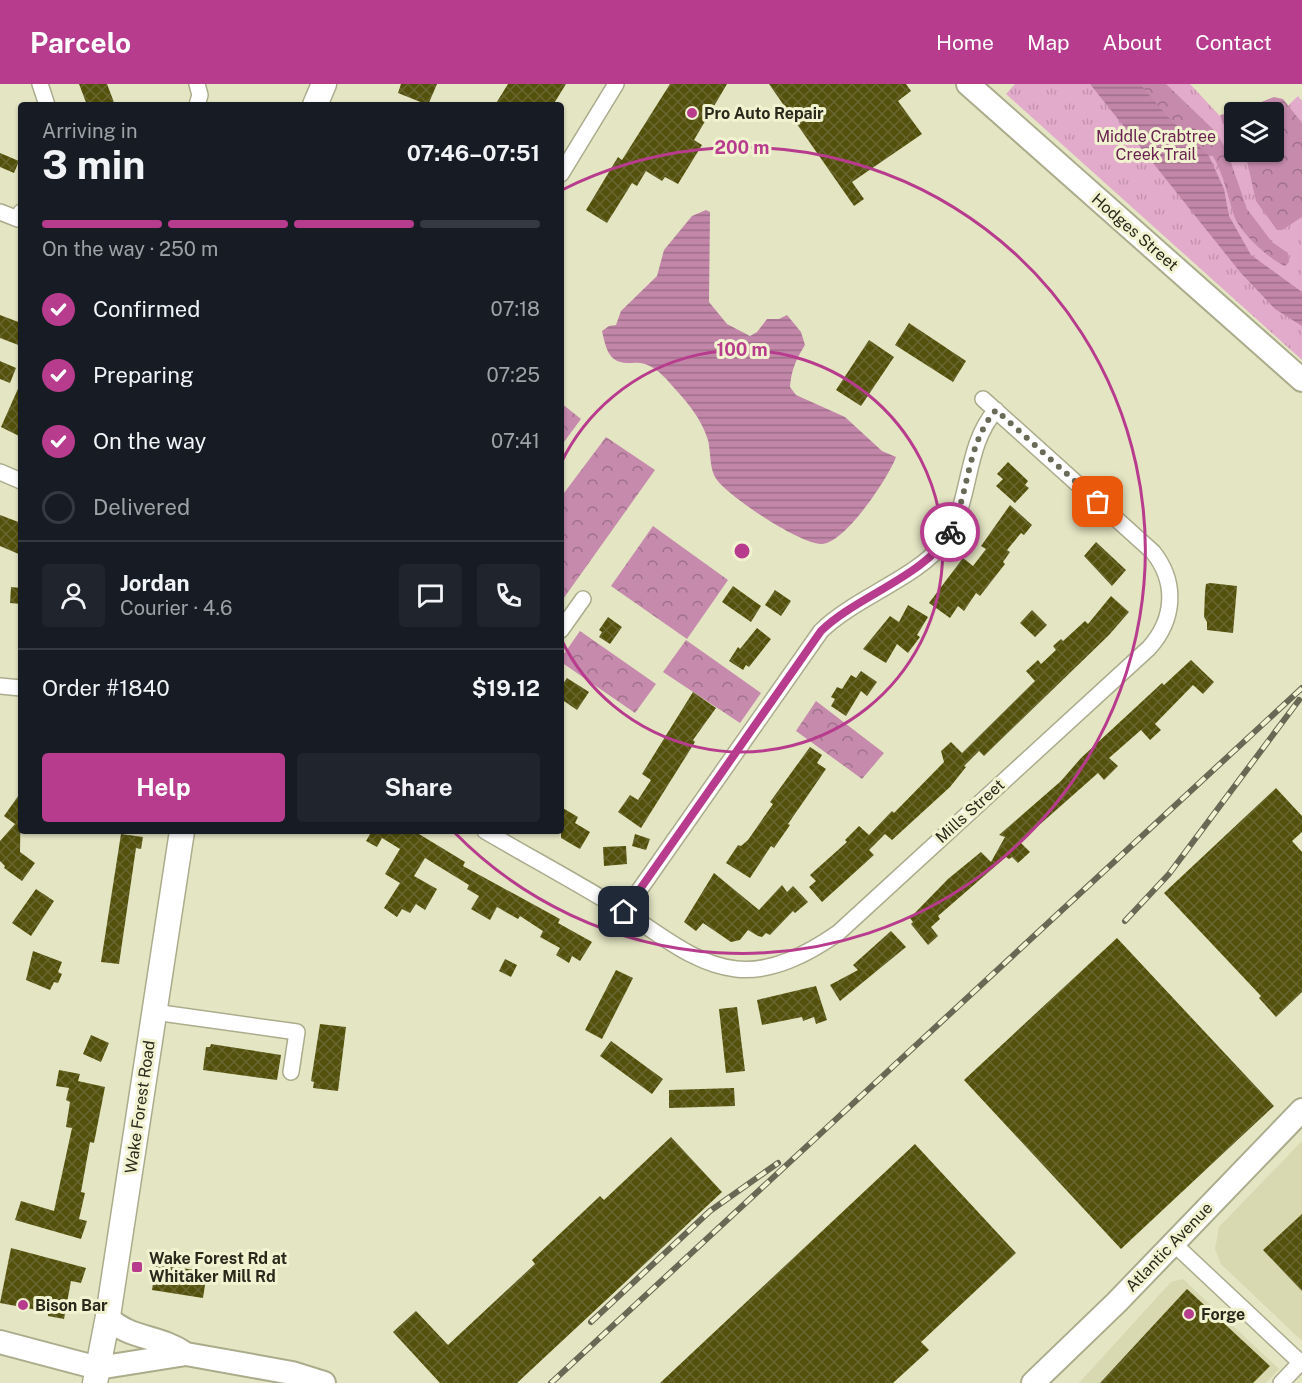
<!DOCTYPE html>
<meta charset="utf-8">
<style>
body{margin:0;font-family:"Public Sans",sans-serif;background:#20242c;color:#f1f3f6;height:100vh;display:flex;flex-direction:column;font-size:22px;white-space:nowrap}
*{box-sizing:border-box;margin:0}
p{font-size:20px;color:#9ea1a6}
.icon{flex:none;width:33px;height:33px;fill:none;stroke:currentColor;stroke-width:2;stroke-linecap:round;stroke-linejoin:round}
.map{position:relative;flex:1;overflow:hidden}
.drawer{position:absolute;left:18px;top:18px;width:546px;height:732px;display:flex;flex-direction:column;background:#171b24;border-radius:6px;box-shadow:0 2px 4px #0004}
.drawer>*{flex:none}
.tools{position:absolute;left:1224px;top:18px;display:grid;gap:12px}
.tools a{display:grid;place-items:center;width:60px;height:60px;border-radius:6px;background:#171b24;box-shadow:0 2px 4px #0004;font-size:30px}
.pin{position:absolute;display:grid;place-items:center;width:51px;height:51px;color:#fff;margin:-26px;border-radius:12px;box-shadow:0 3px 9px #0006}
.courier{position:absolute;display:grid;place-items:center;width:60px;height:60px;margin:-30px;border:4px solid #b83c8d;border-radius:50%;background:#fff;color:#222;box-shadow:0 2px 8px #0007}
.head em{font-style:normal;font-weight:700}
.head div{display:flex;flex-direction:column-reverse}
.head{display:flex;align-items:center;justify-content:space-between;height:102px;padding:0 24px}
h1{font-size:39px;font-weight:700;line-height:45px}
.bar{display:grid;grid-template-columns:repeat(4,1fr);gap:9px 6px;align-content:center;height:72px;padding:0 24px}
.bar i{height:8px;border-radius:4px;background:#363941}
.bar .selected{background:#b83c8d}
.bar p{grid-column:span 4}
.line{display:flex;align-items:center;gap:15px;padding:0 24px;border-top:2px solid #363941}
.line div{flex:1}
.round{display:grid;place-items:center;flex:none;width:63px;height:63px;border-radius:6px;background:#20242c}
ol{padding:0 24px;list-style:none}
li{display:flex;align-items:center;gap:18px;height:66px}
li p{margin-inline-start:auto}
li .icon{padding:6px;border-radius:50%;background:#b83c8d;color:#fff;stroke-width:4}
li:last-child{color:#9ea1a6}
li i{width:33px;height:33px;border:3px solid #363941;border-radius:50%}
.button{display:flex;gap:12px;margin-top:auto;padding:12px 24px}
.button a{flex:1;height:69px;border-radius:6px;background:#b83c8d;color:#fff;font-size:24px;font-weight:700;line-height:69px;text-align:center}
.button a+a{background:#20242c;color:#f1f3f6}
header{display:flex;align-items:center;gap:36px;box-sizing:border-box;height:84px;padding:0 30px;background:#b83c8d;color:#fff}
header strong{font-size:28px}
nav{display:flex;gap:33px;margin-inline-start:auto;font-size:21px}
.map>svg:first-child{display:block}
</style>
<header>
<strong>Parcelo</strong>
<nav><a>Home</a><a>Map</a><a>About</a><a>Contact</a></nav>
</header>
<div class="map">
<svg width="1302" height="1299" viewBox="0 0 1302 1299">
<defs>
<pattern id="grass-tufts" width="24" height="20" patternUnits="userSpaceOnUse" patternTransform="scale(1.5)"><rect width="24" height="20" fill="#e3abcb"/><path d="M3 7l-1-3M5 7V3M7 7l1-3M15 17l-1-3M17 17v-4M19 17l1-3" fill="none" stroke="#c393ae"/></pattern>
<pattern id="forest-crowns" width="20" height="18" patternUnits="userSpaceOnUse" patternTransform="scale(1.5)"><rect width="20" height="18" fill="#c58aac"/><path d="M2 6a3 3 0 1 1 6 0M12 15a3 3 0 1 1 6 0" fill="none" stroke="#a0718b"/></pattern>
<pattern id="water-rules" width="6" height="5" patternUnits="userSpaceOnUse" patternTransform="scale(1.5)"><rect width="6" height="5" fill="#c286a9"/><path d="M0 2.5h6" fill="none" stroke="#9e6e89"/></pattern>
<pattern id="building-cross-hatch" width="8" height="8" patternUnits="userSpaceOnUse" patternTransform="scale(1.5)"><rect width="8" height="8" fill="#53510c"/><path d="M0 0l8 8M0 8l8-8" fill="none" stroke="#69672f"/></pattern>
</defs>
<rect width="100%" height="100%" fill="#e4e5c3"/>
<path fill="#d8d9b0" d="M1302 1057V1257L1221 1180 1215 1165 1219 1143Z
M1183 1195 1279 1285 1266 1299H1079L1171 1198Z"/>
<path fill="url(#grass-tufts)" d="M1015 0H1190L1234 47V68H1274V35L1298 12 1302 17V276L1006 10Z"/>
<path fill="url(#forest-crowns)" d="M1127 0H1166L1216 48 1227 67 1247 125 1272 158 1288 169 1289 178 1285 182C1270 176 1241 149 1235 134 1227 111 1225 94 1213 72H1201Z
M1274 13 1283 15 1302 39V133L1282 146H1277L1256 117 1245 68H1274V28H1234V47L1223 40 1220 31 1239 27Z
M561 319 581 335 561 362Z
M606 353 655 386 561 518V413Z
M653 442 728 496 687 555 611 502Z
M580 547 656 600 635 629 561 578V574Z
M686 556 761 609 740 639 663 588Z
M816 617 884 669 862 695 796 647Z"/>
<path fill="url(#water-rules)" d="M1090 0H1140L1168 33 1209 72 1224 105 1229 132 1251 171 1302 208V242L1275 225 1240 188Z
M706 126 710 128 709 218 727 240 750 252 757 248 767 235H779L787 231 801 248 805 261C796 275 791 287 790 303L796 311 845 333 882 367 896 373C889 393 844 461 821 460 798 459 731 414 717 396 709 386 711 368 708 356 702 337 690 321 676 306 668 297 658 284 645 280 639 278 633 279 627 279 608 278 606 264 602 247L609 242 616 241 621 227 657 192 664 166 692 132Z"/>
<path fill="url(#building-cross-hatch)" d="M79 0H107L115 21H87Z
M401 0H437L428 21 398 9Z
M508 0H566L553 21H495Z
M670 0H727L694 56 702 61 678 100 665 93 662 97 646 87 637 102 632 99 607 139 586 126 618 73 622 76Z
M769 0H906L911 7 898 17 922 50 852 98 864 115 854 122Z
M0 69 19 77 14 89 0 83Z
M0 231 21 239V262L0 254Z
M909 239 966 277 953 298 895 261Z
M869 256 894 273 861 322 836 306Z
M0 277 16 284 10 299 0 295Z
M21 298V353L1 343Z
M1008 378 1028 397 1025 401 1029 404 1015 419 996 402 1003 395 997 390Z
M1010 421 1032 441 1024 451 1021 449 1007 466 1010 468 1003 478 1005 480 980 512 976 509 964 527 958 522 950 534 929 519 963 474 973 482 986 465 981 462Z
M0 431 21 439V471L0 462Z
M1096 458 1126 486 1112 502 1084 472Z
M1210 499 1237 502 1233 549 1207 546V538L1204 533 1205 508 1206 500Z
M733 502 761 522 751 538 722 518Z
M11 503 21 504V520L10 519Z
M775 506 791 517 781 532 765 521Z
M1111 512 1129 528 1109 551 984 672 979 667 964 682 966 683 950 703 892 756 885 750 869 766 874 771 822 818 809 803 816 797 810 791 847 758 845 756 859 742 869 751 892 727 894 729 944 678 941 667 951 658 962 669 1035 597 1026 587 1038 576 1041 580 1056 566 1053 562 1061 555 1063 557 1085 537 1088 540Z
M908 521 928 533 917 551 920 553 908 569 897 560 886 579 863 565 890 532 899 538Z
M1032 526 1047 541 1035 553 1020 539Z
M608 533 622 543 610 560 599 553 602 548 599 546Z
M757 544 771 555 749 583 746 581 743 586 729 577 738 563 740 565Z
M1191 576 1214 598 1203 610 1193 601 1155 640 1161 646 1150 656 1141 646 1109 674 1118 682 1104 696 1098 689 1020 758 1030 768 1018 779 1012 773 1009 775 1006 773 938 832 940 835 931 843 938 852 928 861 911 840 913 838 910 834 948 795 981 768 991 778 1005 753 999 751 1061 697 1081 674 1162 599 1164 601Z
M861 587 877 598 867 612 861 607 846 632 831 622 835 615 831 613 837 603 842 605 851 591 856 594Z
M567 594 589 608 577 626 561 615V603Z
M693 608 716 624 693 656 695 658 641 744 618 728 630 711 638 716 651 696 642 690Z
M810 663 822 671 817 679 826 685 788 740 790 741 774 764 771 762 750 794 726 779 738 761 741 762 748 756 773 720 770 718Z
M1276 704 1302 732V748L1292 757 1302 768V908L1276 933 1259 914 1261 912 1164 809Z
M21 708 20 768 35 779 22 797 4 784 5 782 0 777V757L15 740 4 732Z
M561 723 578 733 575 739 590 748 580 765 561 754Z
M372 747H414L465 778 463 782 560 835 558 839 592 858 580 877 572 872 569 879 556 871 560 864 540 853 543 847 520 832 518 835 497 823 490 836 471 825 479 812 467 805 469 801 425 774 414 792 437 805 425 826 416 820 410 829 402 825 397 833 384 824 400 799 385 790 400 765 382 754 377 763 366 757Z
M121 750 143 753 141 765 136 764 119 880 101 878Z
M635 750 650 755 646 766 632 762Z
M626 762 627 780 604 782 603 763Z
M714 789 759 826 782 801 787 808 793 802 808 818 795 829 793 827 770 851 766 849 762 853 758 852 748 846 740 856 731 858 703 839 696 847 684 838Z
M36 805 54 817 31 852 12 839Z
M891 847 906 863 840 917 830 901 858 886 853 881Z
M1117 854 1274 1022 1121 1165 964 996Z
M33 867 62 878 58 888 62 890 58 899 54 898 50 906 26 896Z
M505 875 517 881 511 893 499 887Z
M616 886 633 894 602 955 585 946Z
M816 902 827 936 816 940 814 933 803 937 802 933 762 941 757 916Z
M737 923 745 987 726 989 719 925Z
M320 940 346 943 338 1007 313 1004 314 998 311 997Z
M91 951 109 959 101 978 83 970Z
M611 957 663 995 652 1010 600 972Z
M211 960 281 971 277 996 203 986 206 963H210Z
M59 986 80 990 78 997 105 1003 94 1059 90 1058 81 1108 85 1109 79 1135 87 1137 81 1155 15 1136 21 1117 54 1127 72 1044 66 1043 70 1018 66 1016 69 1004 56 1002Z
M734 1004 735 1022 669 1024V1006Z
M671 1053 722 1108 517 1299H440L393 1248 416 1227 448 1261 535 1180 532 1176 600 1112 604 1116Z
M915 1060 1016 1169 921 1258 929 1266 893 1299H660Z
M1302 1130V1207L1263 1166Z
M11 1164 86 1184 81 1199 71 1197 64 1235 48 1232V1228L0 1219Z
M156 1180 207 1188 203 1214 152 1206Z
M1187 1205 1270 1282 1253 1299H1100Z"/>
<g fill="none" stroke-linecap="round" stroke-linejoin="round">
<g stroke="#abac8c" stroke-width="18">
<path id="street" d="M40 0 47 21
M197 21 200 11 197 0
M561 90 616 0
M0 128 18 135 21 128
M0 388 21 397
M561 546 583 515
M0 602 21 604
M485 747C531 774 578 799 623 827 659 849 693 880 736 885 773 889 809 869 838 849L1149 564C1175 535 1177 498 1153 468L983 315
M624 828 821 547C854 514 919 493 944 458 973 418 963 364 996 326
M154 928 297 948 291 988
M1173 1159 1302 1280
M1281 1299 1302 1277"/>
</g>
<g stroke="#abac8c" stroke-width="26">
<path id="secondary" d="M968 0 1302 296
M108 1234C131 1256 159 1251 186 1270
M0 1258 98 1284 186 1270 292 1289 324 1299
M1033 1299 1117 1218 1302 1026"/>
</g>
<g stroke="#abac8c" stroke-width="27">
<path id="primary" d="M315 21 324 0
M95 1299 108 1232 182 747"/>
</g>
<use href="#street" stroke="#fff" stroke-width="15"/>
<use href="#secondary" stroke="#fff" stroke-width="22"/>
<use href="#primary" stroke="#fff" stroke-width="24"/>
<g stroke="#686854" stroke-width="6">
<path id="rail" d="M1125 837 1169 790 1299 616
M591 1238 710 1127 778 1079
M551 1299 1302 604"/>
</g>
<use href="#rail" stroke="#f1f2d0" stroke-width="4" stroke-dasharray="11" stroke-linecap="butt"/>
</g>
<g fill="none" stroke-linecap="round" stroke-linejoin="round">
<path stroke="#6a6b56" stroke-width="6" stroke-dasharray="0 10.8" d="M950 448C970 408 966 360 996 326L1098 418"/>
<path stroke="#b83c8d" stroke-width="8" d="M624 828 821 547C855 513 929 490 950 448"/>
</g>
<g fill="none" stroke="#b83c8d" stroke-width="3">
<path d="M561 379A201 201 0 1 1 561 555"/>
<path d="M562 106A403 403 0 1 1 455 749"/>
</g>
<g fill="#b83c8d" stroke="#f1f2d0" stroke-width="2">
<circle cx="692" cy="29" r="6"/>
<rect x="131" y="1177" width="12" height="12" rx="3"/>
<circle cx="23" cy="1221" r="6"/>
<circle cx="1189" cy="1230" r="6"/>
</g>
<g text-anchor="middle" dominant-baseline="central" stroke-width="6" stroke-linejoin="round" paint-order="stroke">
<g font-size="16" font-weight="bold" fill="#29291c" stroke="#f1f2d0" text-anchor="start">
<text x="704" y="29">Pro Auto Repair</text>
<text x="149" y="1174">Wake Forest Rd at<tspan x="149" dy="18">Whitaker Mill Rd</tspan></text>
<text x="35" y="1221">Bison Bar</text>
<text x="1201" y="1230">Forge</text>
</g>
<g font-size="16" fill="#6a2251" stroke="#f1f2d0">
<text x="1156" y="52">Middle Crabtree<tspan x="1156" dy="18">Creek Trail</tspan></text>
</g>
<g font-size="16" fill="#29291c" stroke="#f1f2d0">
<text transform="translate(1135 148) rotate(41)">Hodges Street</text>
<text transform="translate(970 727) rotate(-42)">Mills Street</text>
<text transform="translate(140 1023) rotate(-82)">Wake Forest Road</text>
<text transform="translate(1169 1163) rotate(-46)">Atlantic Avenue</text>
</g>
</g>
<circle cx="742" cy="467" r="9" fill="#b83c8d" stroke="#f1f2d0" stroke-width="3"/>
<g font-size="18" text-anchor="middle" font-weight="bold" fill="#b83c8d" stroke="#f1f2d0" stroke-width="6" stroke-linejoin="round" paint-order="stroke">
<text x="742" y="70">200 m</text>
<text x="742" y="272">100 m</text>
</g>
</svg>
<div class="tools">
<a><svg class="icon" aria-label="layers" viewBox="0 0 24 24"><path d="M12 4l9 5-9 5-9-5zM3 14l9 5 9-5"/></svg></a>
</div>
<div class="pin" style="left:1098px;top:418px;background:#ea580c"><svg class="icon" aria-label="bag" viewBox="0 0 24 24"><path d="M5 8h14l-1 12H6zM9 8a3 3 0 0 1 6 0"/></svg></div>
<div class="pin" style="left:624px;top:828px;background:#1f2937"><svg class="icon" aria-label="home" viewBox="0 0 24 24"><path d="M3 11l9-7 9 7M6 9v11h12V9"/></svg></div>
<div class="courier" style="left:950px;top:448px"><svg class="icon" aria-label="bike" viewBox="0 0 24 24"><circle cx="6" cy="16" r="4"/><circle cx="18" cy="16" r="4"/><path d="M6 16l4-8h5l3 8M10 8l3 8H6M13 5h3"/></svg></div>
<section class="drawer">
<div class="head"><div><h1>3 min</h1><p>Arriving in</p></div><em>07:46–07:51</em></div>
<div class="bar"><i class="selected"></i><i class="selected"></i><i class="selected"></i><i></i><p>On the way · 250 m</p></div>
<ol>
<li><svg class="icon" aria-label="check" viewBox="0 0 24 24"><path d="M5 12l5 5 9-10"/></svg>Confirmed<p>07:18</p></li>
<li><svg class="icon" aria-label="check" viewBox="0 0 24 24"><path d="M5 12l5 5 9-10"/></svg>Preparing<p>07:25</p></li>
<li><svg class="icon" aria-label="check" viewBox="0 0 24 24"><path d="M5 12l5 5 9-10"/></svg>On the way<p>07:41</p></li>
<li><i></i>Delivered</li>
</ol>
<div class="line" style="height:108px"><a class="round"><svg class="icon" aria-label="person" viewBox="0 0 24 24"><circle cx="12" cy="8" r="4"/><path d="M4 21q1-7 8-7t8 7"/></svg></a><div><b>Jordan</b><p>Courier · 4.6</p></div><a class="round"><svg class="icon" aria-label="chat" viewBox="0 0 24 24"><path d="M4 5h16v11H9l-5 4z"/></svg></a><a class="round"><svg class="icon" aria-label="phone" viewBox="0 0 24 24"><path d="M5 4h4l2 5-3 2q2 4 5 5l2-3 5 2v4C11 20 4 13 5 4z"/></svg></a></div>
<div class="line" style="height:78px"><div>Order #1840</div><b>$19.12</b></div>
<div class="button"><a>Help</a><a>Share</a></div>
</section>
</div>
